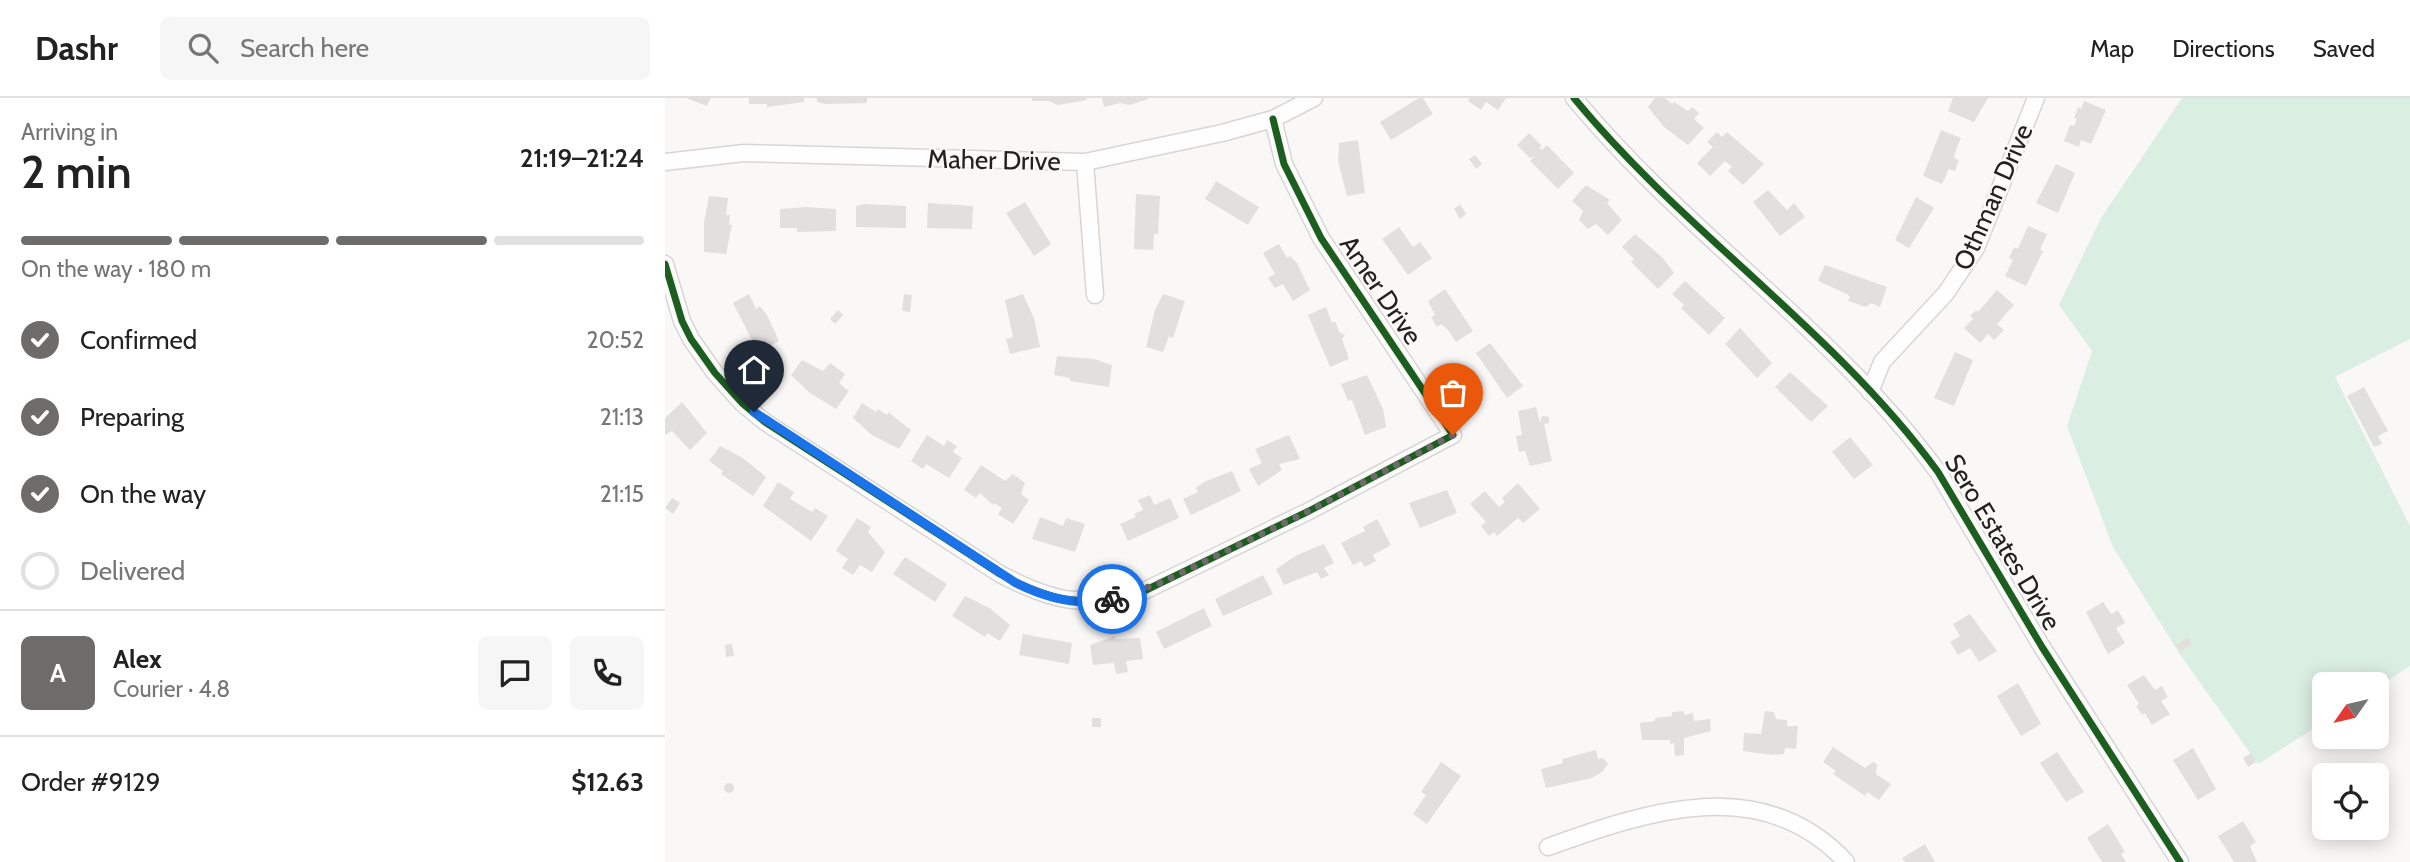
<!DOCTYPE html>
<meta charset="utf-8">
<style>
body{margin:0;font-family:Cabin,sans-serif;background:#f6f6f6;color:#222;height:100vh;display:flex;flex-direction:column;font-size:26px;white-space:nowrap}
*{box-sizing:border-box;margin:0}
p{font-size:23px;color:#767676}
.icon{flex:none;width:38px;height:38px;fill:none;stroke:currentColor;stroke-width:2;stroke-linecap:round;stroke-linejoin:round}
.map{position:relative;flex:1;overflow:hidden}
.side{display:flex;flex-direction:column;background:#fff;width:665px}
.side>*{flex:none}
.needle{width:46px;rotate:236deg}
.buttons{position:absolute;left:1647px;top:574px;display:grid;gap:14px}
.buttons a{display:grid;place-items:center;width:77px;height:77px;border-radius:10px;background:#fff;box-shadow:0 4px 18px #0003;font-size:35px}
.pin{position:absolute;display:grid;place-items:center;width:60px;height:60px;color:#fff;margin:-72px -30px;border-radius:50% 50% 50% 0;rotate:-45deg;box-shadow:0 0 7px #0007}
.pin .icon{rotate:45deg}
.courier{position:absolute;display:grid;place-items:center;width:70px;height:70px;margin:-35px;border:5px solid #1a73e8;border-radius:50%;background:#fff;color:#222;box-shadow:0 2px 9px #0007}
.overview em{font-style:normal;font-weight:600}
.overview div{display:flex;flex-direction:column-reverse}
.overview{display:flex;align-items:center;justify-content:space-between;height:119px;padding:0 21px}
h1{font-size:46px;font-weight:600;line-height:52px}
.bar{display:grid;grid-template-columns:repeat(4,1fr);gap:10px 7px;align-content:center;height:84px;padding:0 21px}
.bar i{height:9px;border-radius:5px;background:#e0e0e0}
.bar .on{background:#6d6c6b}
.bar p{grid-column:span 4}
.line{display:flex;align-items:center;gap:18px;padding:0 21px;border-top:2px solid #e0e0e0}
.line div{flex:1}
.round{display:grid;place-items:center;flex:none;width:74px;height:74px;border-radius:10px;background:#f6f6f6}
ol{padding:0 21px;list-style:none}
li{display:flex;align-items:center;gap:21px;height:77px}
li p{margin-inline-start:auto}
li .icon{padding:7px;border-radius:50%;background:#6d6c6b;color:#fff;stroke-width:4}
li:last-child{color:#767676}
li i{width:38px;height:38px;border:4px solid #e0e0e0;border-radius:50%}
header{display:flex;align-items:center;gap:42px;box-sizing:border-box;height:98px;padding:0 35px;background:#fff;border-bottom:2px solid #e0e0e0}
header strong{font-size:33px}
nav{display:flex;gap:38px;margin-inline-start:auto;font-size:24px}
.search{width:490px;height:63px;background:#f6f6f6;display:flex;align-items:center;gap:18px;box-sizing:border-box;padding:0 24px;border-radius:10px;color:#767676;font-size:26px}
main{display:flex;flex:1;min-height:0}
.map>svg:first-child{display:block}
</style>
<header>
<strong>Dashr</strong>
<div class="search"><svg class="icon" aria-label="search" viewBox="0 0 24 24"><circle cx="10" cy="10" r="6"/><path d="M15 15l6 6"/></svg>Search here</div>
<nav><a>Map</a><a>Directions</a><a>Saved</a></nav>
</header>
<main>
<section class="side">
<div class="overview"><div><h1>2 min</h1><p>Arriving in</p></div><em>21:19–21:24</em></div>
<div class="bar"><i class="on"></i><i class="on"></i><i class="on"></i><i></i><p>On the way · 180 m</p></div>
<ol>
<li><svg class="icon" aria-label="check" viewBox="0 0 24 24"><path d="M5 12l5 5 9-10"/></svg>Confirmed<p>20:52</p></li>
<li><svg class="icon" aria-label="check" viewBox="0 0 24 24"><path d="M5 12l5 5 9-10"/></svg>Preparing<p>21:13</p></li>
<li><svg class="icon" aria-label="check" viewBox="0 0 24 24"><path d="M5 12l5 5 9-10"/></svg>On the way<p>21:15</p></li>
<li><i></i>Delivered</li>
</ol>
<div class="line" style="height:126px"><b class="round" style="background:#6d6c6b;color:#fff">A</b><div><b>Alex</b><p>Courier · 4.8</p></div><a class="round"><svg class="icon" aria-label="chat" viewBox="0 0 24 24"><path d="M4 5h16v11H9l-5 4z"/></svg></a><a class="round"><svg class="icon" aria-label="phone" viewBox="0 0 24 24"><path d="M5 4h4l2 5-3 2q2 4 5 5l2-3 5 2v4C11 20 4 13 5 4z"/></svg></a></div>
<div class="line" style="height:91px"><div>Order #9129</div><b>$12.63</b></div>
</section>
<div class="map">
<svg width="1745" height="764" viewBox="0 0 1745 764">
<rect width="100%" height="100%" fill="#faf8f6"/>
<path fill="#dbeee2" d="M1517 0H1745V241L1670 279 1745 428V568L1712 590V586H1659V624L1593 666 1514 555 1448 449 1402 328 1427 253 1394 207 1436 120Z"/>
<path fill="#e2e0df" d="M21 0H46L42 8Z
M84 0H139V4L102 9V6H84Z
M152 0H202V5L161 6 152 4Z
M367 0H421L422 2 393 7 384 3H367Z
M437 0H483V1L465 7 455 5 439 9Z
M754 0H758L768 16 726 42 715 24Z
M805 0H841L833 12 821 4 816 12 803 3Z
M990 0H1000L1007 6 1009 4 1023 13 1027 9 1034 15 1029 21 1039 30 1023 47 999 29 983 9Z
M1288 0H1323L1309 24 1283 13Z
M1419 3 1441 12 1426 46 1416 42 1414 49 1399 43 1405 27 1409 28 1412 21 1409 20 1413 9 1416 11Z
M1276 32 1296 40 1291 52 1289 60 1294 62 1290 73 1284 71 1277 86 1258 78Z
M1052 34 1057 39 1062 34 1099 66 1078 87 1063 73 1067 69 1060 63 1045 78 1032 65 1048 49 1042 44Z
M864 35 877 48 874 50 877 52 882 47 909 75 893 91 865 63 870 58 865 60 852 47Z
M693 42 700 95 682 98 673 63 674 45Z
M810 57 817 66 811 71 804 61Z
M1391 66 1410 75 1393 115 1371 105Z
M551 83 594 109 583 127 540 101Z
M921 87 945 102 942 105 957 122 943 137 931 126 923 131 914 122 918 113 907 103Z
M1103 92 1122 112 1129 105 1140 119 1115 138 1088 104Z
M471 96 495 98 493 136H489L488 152 469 151Z
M44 98 63 100 61 117H65L64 127H67L61 156 39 154V124Z
M1251 99 1269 110 1244 150 1230 142Z
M360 104 386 146 369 158 341 115Z
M263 105 308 108 307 131 262 130Z
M200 106 241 108V130L191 129V108Z
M795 106 801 116 795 121 789 111Z
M142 109 171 111V133L132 134V130H115V111Z
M1363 128 1382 136 1375 152 1378 153 1361 188 1340 178 1348 162 1344 160 1349 149 1353 151Z
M734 129 748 149 755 144 767 160 743 177 717 141Z
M970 136 998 160 1009 175 993 191 966 164 969 161 957 149Z
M614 146 622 160 625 158 632 165 645 192 628 203 618 186 610 190 603 180 610 176 598 155Z
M1160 167 1222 189 1215 209 1206 205 1201 209 1183 203 1185 199 1182 196 1153 183Z
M1020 183 1060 220 1044 237 1016 210 1019 207 1007 196Z
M780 191 808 233 791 244 783 232 776 226 772 229 766 219 770 217 763 203Z
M1332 192 1349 207 1332 226 1339 232 1329 242 1323 236 1315 245 1299 230 1308 221 1305 218 1311 212 1313 214Z
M84 196 91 211 95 208 102 217 114 243 93 254 68 205Z
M239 196 247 197 245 214 237 213Z
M358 196 369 220 375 249 345 256 341 241 348 239 340 202Z
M498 196 520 203 508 240 504 238 498 254 481 249 490 212Z
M661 209 667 225 670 223 674 234 680 237 677 241 684 261 665 269 643 217Z
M173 212 178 217 170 226 165 221Z
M1075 230 1107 265 1092 280 1060 246Z
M825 245 858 288 842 300 811 255Z
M1290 254 1308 262 1289 308 1269 300Z
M392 258 429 261 447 267 444 289 405 283V280L389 277Z
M137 262 158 273 165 265 180 276 174 285 184 293 171 311 145 295 126 277Z
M1125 274 1163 308 1146 324 1110 289Z
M702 277 718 311 721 329 700 337 687 302 683 303 676 286Z
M1699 289 1723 333 1713 338 1717 346 1709 349 1682 298Z
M17 304 42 335 25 352 7 333 0 337V320Z
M197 305 211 314 213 311 222 317 223 314 246 332 234 351 207 337 188 320Z
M871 309 875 325 877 318 884 319V325L879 326 887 363 865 368 860 353 854 354 851 338 857 337 853 313Z
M262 337 279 348 282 342 292 348 288 354 297 360 284 380 261 366 258 371 246 363Z
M624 337 635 361 614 366 617 372 593 388 584 371 597 365 590 351Z
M1185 339 1208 367 1189 381 1167 354Z
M55 348 78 360 101 379 88 398 56 376 58 373 44 363Z
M316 367 340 383 348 376 360 385 356 396 364 402 348 426 333 416 337 410 329 405 328 407 315 395 311 400 299 392Z
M567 373 576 393 526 417 518 401 533 394 531 390 539 384Z
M113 384 129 394 125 401 147 414 150 410 163 418 146 443 98 408Z
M853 385 875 411 858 425 853 420 832 438 829 434 824 438 816 428 821 424 805 406 820 393 834 409 840 404 837 400Z
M782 392 792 415 755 430 744 405Z
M485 397 489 407 505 400 514 420 463 443 455 426 471 419 469 416 478 412 473 402Z
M7 400 15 405 8 416 0 410Z
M375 419 398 428 401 420 420 426 410 454 367 441Z
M192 420 206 429 203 434 220 454 207 474 195 467 188 477 177 470 183 461 171 453Z
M712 421 726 447 708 457 711 463 700 469 696 463 688 467 676 445 700 433 698 429Z
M659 446 669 465 659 470 664 477 656 481 652 474 619 487 611 471 632 457Z
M240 459 282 486 270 504 228 476Z
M598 477 608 496 558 518 550 501Z
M300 498 326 511 345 527 335 543 322 535 320 539 287 518Z
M1438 504 1446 516 1453 512 1460 525 1451 530 1460 545 1443 556 1421 514Z
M539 510 547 528 499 551 491 534Z
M1305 516 1332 553 1314 564 1305 550 1293 557 1285 544 1295 538 1288 526Z
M358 536 407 545 404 566 354 557Z
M450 538V541L475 540 478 561 461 563 463 574 451 576 449 565 428 567 425 547Z
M1523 539 1527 546 1515 554 1511 548Z
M67 546 69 558 61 559 60 547Z
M1479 577 1490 592 1497 588 1503 599 1496 603 1505 616 1487 627 1480 615 1477 617 1471 608 1474 606 1462 587Z
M1353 585 1376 626 1356 638 1332 598Z
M1019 613V617L1028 615 1029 623 1045 621 1046 633 1019 640V657L1010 658 1009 645 1005 646V642H977L975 625 990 623V620L1007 618V614Z
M1100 613 1109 614 1111 621 1122 622V628H1133L1131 651 1120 650 1119 656 1107 657 1078 653 1079 635 1096 636Z
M427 620H436V629H427Z
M1168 649 1200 670 1208 664 1212 666 1211 676 1226 686 1214 702 1202 694 1200 698 1168 676 1171 673 1158 664Z
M1528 650 1551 691 1533 702 1508 662Z
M931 652 933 661 938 660 943 666 937 674 927 680 881 690 876 671 898 665 897 661Z
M1392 654 1419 694 1401 704 1375 665Z
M1586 655 1591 664 1583 669 1578 660Z
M776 664 796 678 762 726 748 716 761 697 756 694Z
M59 690a5 5 0 1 1 10 0a5 5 0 1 1-10 0Z
M1578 723 1591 744 1585 748 1592 764H1569L1553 738Z
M1443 726 1460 754 1456 756 1461 764H1437L1422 740Z
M1260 746 1270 764H1240L1237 760Z"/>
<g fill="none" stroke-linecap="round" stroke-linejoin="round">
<g stroke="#d7d6d5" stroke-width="19">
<path id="minor" d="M909 0C1020 135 1170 233 1273 374L1377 549 1515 764
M0 64 79 55 420 64 557 35 608 21 649 0
M420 64 430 197
M0 166 17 223 26 241 50 275 77 305 100 324 335 476C390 505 419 510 479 493L644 413 788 337 656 140 619 66 608 21
M1205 294 1217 264 1281 195 1311 150 1371 0
M883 749C982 713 1098 674 1181 764"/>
</g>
<use href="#minor" stroke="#fefefe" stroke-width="16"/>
<g stroke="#fbf9f5" stroke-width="11">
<path id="cycleway" d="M909 0C1020 135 1170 233 1273 374L1377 549 1515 764
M0 166 17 223 26 241 50 275 77 305 100 324 335 476C390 505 419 510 479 493L644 413 788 337 656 140 619 66 608 21"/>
</g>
<use href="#cycleway" stroke="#1b5e20" stroke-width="7"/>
</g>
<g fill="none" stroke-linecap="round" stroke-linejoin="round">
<path stroke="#6d6c6b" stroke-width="7" stroke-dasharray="0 12.6" d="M447 501 493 486 644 413 788 337"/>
<path stroke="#1a73e8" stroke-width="9" d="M89 314 351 485C381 500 413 509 447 501"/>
</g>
<g text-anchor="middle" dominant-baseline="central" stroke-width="5" stroke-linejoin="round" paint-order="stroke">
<g font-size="26" fill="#212120" stroke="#fbf9f5">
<text transform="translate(329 62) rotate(1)">Maher Drive</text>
<text transform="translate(1328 99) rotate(-66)">Othman Drive</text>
<text transform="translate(716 192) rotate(56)">Amer Drive</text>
<text transform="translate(1338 444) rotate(59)">Sero Estates Drive</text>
</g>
</g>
</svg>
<div class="buttons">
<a><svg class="needle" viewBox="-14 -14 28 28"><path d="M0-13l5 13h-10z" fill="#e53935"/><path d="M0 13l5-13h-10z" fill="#767676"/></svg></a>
<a><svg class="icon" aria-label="locate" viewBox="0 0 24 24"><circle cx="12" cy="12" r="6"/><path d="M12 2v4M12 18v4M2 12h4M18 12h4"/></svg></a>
</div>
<div class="pin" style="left:788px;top:337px;background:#ea580c"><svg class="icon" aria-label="bag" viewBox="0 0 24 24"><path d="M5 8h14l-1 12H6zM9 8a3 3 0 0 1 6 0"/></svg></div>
<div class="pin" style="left:89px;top:314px;background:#1f2937"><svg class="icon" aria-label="home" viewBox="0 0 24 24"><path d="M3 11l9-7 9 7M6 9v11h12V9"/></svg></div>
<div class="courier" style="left:447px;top:501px"><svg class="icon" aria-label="bike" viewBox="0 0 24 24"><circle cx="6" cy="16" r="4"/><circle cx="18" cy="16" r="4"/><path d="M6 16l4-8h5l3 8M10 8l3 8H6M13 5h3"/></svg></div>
</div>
</main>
